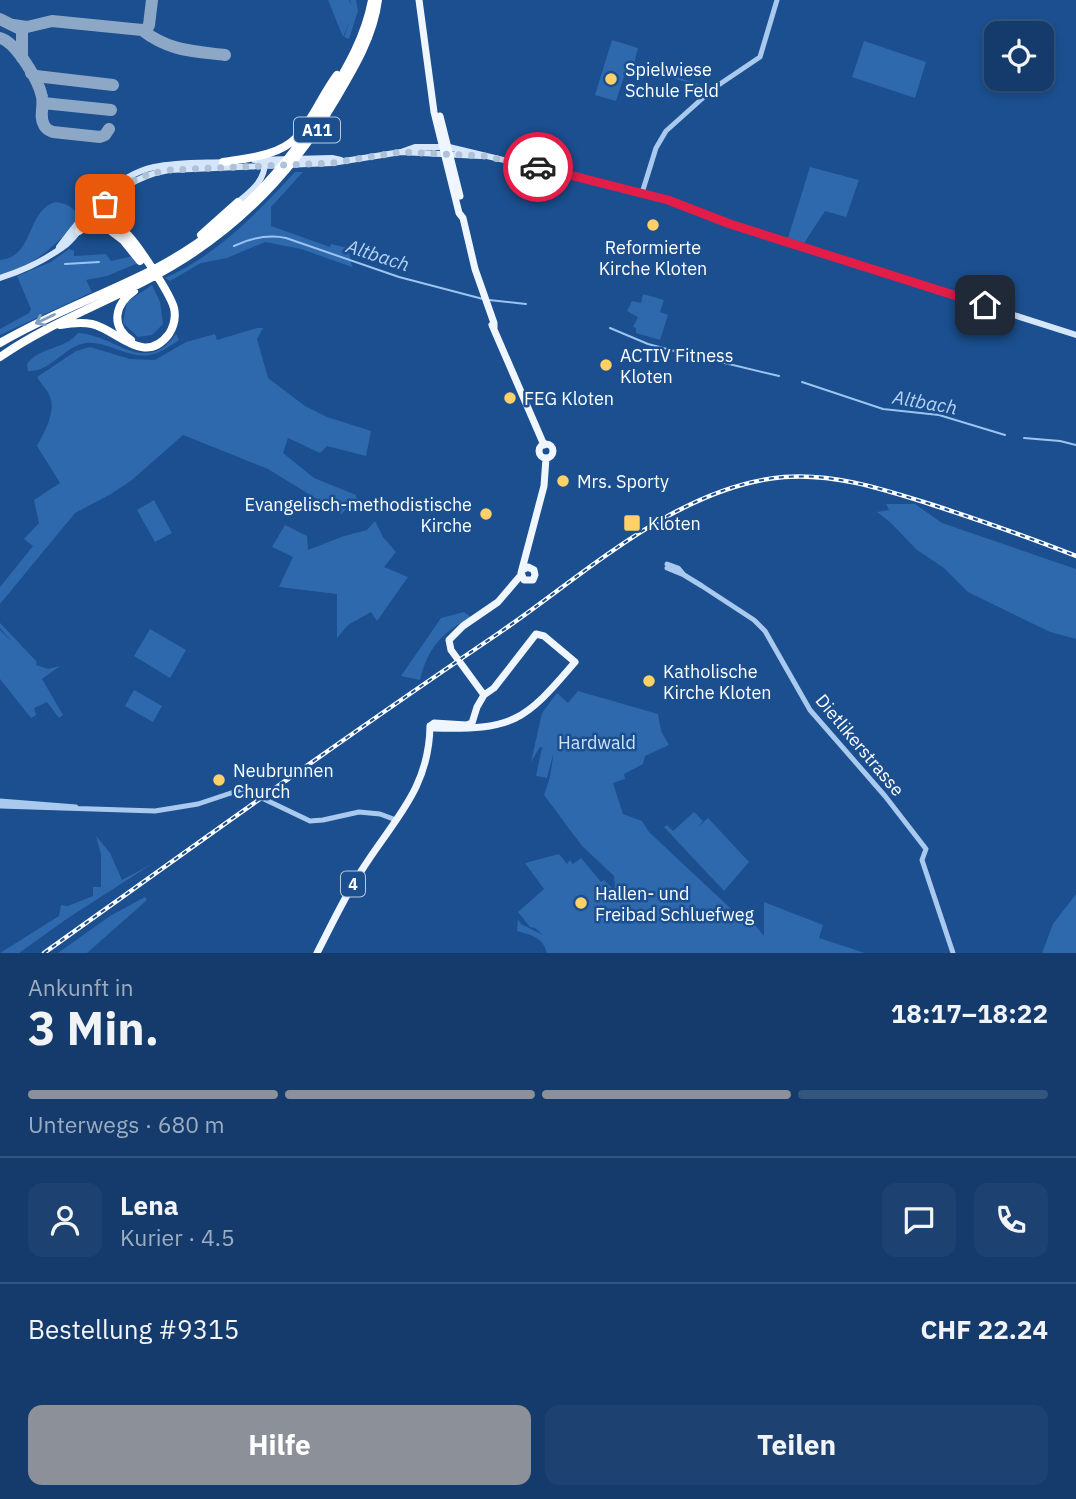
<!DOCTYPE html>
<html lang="de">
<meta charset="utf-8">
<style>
body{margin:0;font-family:"IBM Plex Sans",sans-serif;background:#1d4271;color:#f1f3f6;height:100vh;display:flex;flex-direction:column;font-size:26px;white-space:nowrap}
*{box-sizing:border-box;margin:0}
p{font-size:23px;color:#9dadc1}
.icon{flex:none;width:38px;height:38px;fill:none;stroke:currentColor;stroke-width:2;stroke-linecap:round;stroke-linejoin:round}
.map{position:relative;height:953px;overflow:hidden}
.drawer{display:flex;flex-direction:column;background:#143b6b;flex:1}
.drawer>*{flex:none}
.controls{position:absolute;left:984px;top:21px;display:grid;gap:14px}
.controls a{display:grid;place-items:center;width:70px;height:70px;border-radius:14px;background:#143b6b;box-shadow:0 4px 10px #0003,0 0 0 2px #33557e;font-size:35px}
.pin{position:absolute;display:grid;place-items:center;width:60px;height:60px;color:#fff;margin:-30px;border-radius:14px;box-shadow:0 4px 10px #0006}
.courier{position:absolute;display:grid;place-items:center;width:70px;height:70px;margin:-35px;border:5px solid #e11d48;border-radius:50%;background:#fff;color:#222;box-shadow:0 2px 9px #0007}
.summary em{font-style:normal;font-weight:800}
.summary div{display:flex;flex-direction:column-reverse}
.summary{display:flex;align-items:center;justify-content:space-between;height:119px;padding:0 28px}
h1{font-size:46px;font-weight:800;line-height:52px}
.bar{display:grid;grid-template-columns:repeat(4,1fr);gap:10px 7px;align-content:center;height:84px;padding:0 28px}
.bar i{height:9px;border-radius:5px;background:#33557e}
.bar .on{background:#8c9099}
.bar p{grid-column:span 4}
.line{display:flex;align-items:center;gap:18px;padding:0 28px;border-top:2px solid #33557e}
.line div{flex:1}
.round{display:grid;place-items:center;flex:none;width:74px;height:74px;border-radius:14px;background:#1d4271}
.cta{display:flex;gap:14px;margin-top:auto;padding:14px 28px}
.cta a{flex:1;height:80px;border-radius:14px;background:#8c9099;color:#fff;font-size:28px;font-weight:800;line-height:80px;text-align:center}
.cta a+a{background:#1d4271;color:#f1f3f6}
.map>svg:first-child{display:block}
</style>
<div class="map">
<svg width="1076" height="953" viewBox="0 0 1076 953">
<rect width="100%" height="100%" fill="#1b4f8f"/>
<path fill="#2e69ad" d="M328 0H349L351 6 350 0H356L358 11 349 39 344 37 350 20 343 37Z
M612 40 638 48 634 64 702 85V87L628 64 616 101 595 95Z
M864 41 926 62 915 98 852 77Z
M810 167 859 180 846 217 825 211 804 243 788 238Z
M295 172H303L271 207V226L330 247 331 244 348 248 352 267 301 249 265 242 227 258 201 263 170 281 165 278C216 256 257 213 295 172Z
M56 202C68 204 82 210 75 224 48 252 38 262 0 275V260C35 257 26 209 56 202Z
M69 249 74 251V256L106 254 111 261 133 256 138 263 107 276 86 280 92 292 0 335V329L29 313 31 309 17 276 51 262Z
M152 285 160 302 163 324 152 335 138 337 123 323 127 302Z
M643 294 664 300 660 312 668 315 660 340 636 333V328L633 327 638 317 627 311 632 301 641 303Z
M257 328H263L257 339 268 378 305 406 327 417 371 431 366 456 327 446 320 453 288 438 283 453 314 478 356 495 357 501 353 503 341 514 268 469 183 435 132 480 111 494 75 513 0 604V587L33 546 24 539 39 523 34 500 60 483 37 446C45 431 59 408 47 391 44 387 40 382 37 377L76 351 90 347 130 359 155 360 186 342 215 334 217 340Z
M78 333C116 335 145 377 176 334L179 340C152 359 143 359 113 348 104 345 96 342 86 343 64 346 50 373 28 371L27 364C40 346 65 350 78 333Z
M154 500 172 533 155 542 137 510Z
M886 504H915L942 523 1076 569V639L1050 632 968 592 944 568 917 550 891 523 877 512 889 510Z
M375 521 383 537 396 552 384 567 408 577 377 621 371 612 348 625 337 638V594L279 587 293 557 272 547 285 525 307 536 308 550 344 536 367 530Z
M464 612 471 617C442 633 428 647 420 680L401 676 441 618Z
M0 623 37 662 36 665 48 669 60 666 42 679 63 715 59 718 47 702 34 708 36 715 31 718 0 679V630L12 642 0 628Z
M150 629 186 650 170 678 134 656Z
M134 690 162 706 153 722 125 706Z
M578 691 658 714 661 731 669 745 645 756 643 764 624 774 625 779 613 783 623 814 642 821 649 832 744 921 750 919 764 936V902L823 925 819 938 865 953H547C543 937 531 935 517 931L518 919 521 924 543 935 535 928 530 927 518 912 544 889 525 863 559 854 567 864 570 860 573 864 581 858 601 882 604 880 613 889 615 887 614 876 582 846 544 795 550 777 554 751 547 778 536 776 542 748 547 749 540 747 531 762 542 713 557 693 568 703Z
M694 812 703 821 697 828 708 818 749 862 724 891 664 827 667 825 673 831Z
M96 836 110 853 122 880 152 864 68 918 19 953H0L59 916 61 905 68 906 93 896V887H101V854Z
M1076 894V953H1042L1053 924Z
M145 897 147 900 87 953H58L110 916Z"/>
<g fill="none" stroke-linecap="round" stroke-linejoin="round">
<path stroke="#9cc4f0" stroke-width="2" d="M234 246C251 238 268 234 286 238L399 277 483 299
M65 264 99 262
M489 300 526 304
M610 328 648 344 690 355
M708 359 779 376
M802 382 883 409 939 415 1005 435
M1024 438 1060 441 1076 445"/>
<path stroke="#8da7c7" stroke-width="12" d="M0 19 22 30V58
M13 25 27 27 52 21 142 30C169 51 192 51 225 55
M142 30 147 29 149 25 152 0
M0 38C16 42 39 81 42 97 44 106 39 117 44 125 46 129 48 130 53 132L100 137 105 135 109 129
M31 73 36 76 113 85
M43 103 111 110"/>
<path stroke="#a9c9ee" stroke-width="5" d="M642 193 656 148 666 131 714 88 760 57 777 0
M667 564 678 568 684 575
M667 568 684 575 702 586 754 620 765 631 810 710 885 796 926 849 922 860 953 953
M0 801 76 807
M0 806 155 811 198 804 243 789 310 821 323 820 359 812 380 814 396 820"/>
<path stroke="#d6e6fa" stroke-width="6" d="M401 152 415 147H449L642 193 668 200 730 224 1076 335
M254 160 332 158 341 160
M238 202C251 191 265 181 265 162
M59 247C83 215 113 176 154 167 177 162 202 163 226 162
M0 278C25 270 46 260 67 244 75 237 81 228 88 220 111 194 134 176 169 170L332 163 401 152 481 156"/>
<path stroke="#f0f6ff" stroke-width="7" d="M419 0 434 112 459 213 463 218 475 269 494 323V328
M440 116 460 196
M492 325 544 445
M539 451a7 7 0 1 1 14 0a7 7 0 1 1-14 0Z
M524 569 528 567 534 570 535 575 533 580H524L521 573 544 486 546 458
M536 634 544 636 575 662C524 722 513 730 434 728L430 726 434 723 466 725 472 723 477 707 484 695 494 688Z
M484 695 451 650 449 640 463 626 498 602 521 575
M317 953C331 926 344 898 360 873 392 821 429 791 430 726"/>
<path stroke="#fff" stroke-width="8" d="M223 162C248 158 279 156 297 137 313 119 322 95 337 75
M91 216 123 240 140 261
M79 231 92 222 100 224
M201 235 238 202
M60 325C71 323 82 322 92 324 118 330 144 367 169 334 174 326 176 317 174 308 170 293 139 247 128 235 121 229 108 223 104 214 101 209 104 204 107 200
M131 340C110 326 115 304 134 291
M0 343C51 313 106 294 158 267 230 229 286 171 327 101 346 69 365 38 372 0
M0 357C46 325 98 306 147 280 227 239 288 180 334 102 353 70 373 38 378 0"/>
<g stroke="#fff" stroke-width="4.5">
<path id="rail" d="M44 953C195 845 345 737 499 633 584 575 678 486 784 477 834 473 882 489 930 504 979 520 1028 537 1076 556"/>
</g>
<use href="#rail" stroke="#1b4f8f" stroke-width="2" stroke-dasharray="5" stroke-linecap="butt"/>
</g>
<defs><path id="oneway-shaft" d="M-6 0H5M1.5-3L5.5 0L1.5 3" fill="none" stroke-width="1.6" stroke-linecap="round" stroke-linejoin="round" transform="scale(1.75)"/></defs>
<use stroke="#829ec1" href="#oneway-shaft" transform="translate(45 319) rotate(154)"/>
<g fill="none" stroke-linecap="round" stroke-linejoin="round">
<path stroke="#afc1d8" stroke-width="7" stroke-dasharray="0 12.6" d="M105 204C121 183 144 174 169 170L332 163 401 152 485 156 538 167"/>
<path stroke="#e11d48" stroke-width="9" d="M538 167 668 200 730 224 985 305"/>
</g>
<g fill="#ffd166" stroke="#1b4f8f" stroke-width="2.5">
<circle cx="611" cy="79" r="7"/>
<circle cx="653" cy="225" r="7"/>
<circle cx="606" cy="365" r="7"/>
<circle cx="510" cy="398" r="7"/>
<circle cx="563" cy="481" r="7"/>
<circle cx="486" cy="514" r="7"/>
<rect x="623" y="514" width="18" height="18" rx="3.5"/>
<circle cx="649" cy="681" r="7"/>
<circle cx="219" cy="780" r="7"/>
<circle cx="581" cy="903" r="7"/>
</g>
<g text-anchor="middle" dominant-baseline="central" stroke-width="5" stroke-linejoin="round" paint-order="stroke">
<g fill="#1b4f8f" stroke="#bbcadd" stroke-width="2">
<rect x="294" y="117.5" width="46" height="25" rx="5"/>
<rect x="341" y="871.5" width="24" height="25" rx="5"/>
</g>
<g font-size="16" font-weight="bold" fill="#fff">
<text x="317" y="130">A11</text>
<text x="353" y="884">4</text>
</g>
<g font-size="18" fill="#fff" stroke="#1b4f8f" text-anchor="start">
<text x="625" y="69">Spielwiese<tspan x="625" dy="21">Schule Feld</tspan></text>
<text x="653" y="247" text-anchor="middle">Reformierte<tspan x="653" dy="21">Kirche Kloten</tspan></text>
<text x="620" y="355">ACTIV Fitness<tspan x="620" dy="21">Kloten</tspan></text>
<text x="524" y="398">FEG Kloten</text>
<text x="577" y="481">Mrs. Sporty</text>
<text x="472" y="504" text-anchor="end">Evangelisch-methodistische<tspan x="472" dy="21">Kirche</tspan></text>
<text x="648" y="523">Kloten</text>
<text x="663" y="671">Katholische<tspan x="663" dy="21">Kirche Kloten</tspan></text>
<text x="233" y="770">Neubrunnen<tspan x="233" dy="21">Church</tspan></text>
<text x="595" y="893">Hallen- und<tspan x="595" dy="21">Freibad Schluefweg</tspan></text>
</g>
<g font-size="18" fill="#cfe3fa" stroke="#1b4f8f">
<text x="597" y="742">Hardwald</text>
</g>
<g font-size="18" fill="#fff" stroke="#1b4f8f">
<text transform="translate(860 745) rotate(50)">Dietlikerstrasse</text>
</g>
<g font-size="19" font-style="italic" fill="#b5d3f5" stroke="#1b4f8f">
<text transform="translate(378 255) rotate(18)">Altbach</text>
<text transform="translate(925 402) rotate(10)">Altbach</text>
</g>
</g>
</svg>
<div class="controls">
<a><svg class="icon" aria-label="locate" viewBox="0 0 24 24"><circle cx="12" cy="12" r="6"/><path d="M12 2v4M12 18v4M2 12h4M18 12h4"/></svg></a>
</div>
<div class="pin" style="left:105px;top:204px;background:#ea580c"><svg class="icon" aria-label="bag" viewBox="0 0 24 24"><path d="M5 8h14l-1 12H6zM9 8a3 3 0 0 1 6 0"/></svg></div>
<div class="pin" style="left:985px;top:305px;background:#1f2937"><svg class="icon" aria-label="home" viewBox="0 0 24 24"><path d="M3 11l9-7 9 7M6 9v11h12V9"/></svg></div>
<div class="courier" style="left:538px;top:167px"><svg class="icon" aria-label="car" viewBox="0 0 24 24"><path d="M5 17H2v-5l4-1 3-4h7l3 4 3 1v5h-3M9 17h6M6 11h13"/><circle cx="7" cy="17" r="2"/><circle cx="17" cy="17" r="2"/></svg></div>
</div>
<section class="drawer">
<div class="summary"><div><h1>3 Min.</h1><p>Ankunft in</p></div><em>18:17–18:22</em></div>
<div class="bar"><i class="on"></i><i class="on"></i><i class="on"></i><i></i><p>Unterwegs · 680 m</p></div>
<div class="line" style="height:126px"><a class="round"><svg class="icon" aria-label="person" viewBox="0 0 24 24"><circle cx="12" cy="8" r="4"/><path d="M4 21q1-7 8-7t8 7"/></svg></a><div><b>Lena</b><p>Kurier · 4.5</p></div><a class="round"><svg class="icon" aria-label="chat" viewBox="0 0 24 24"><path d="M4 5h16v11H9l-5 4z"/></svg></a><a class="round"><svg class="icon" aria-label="phone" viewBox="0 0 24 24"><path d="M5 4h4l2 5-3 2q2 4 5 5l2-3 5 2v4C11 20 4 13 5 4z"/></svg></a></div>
<div class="line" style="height:91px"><div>Bestellung #9315</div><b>CHF 22.24</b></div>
<div class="cta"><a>Hilfe</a><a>Teilen</a></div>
</section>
